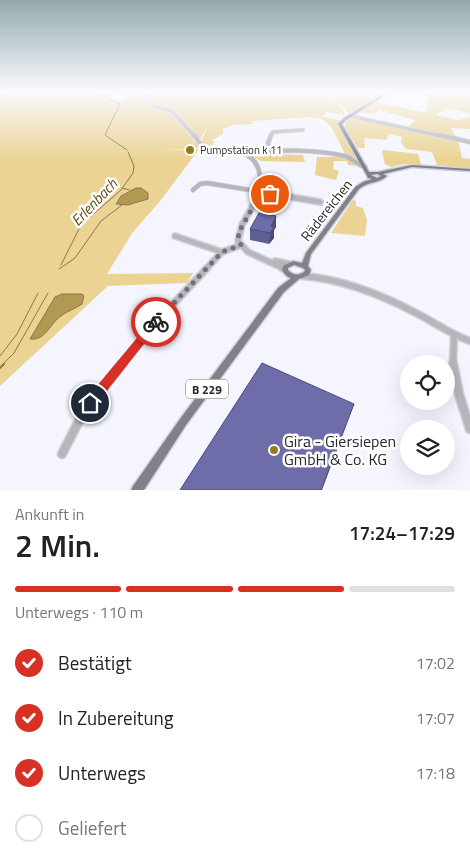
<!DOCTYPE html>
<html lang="de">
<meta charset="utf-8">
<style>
body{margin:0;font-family:"Titillium Web",sans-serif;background:#f2f2f2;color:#222;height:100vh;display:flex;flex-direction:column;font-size:19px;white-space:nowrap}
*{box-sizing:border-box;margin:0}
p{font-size:16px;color:#767676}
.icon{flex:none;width:28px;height:28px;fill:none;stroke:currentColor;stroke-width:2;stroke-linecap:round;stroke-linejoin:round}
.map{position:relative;height:490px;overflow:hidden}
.panel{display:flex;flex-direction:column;background:#fff;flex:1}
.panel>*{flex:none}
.fabs{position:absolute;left:400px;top:355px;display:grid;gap:10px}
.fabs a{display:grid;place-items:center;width:55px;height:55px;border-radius:50%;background:#fff;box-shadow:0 5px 20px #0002;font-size:25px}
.pin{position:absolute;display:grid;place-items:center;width:42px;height:42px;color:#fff;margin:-21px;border:2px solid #fff;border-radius:50%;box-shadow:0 1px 5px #0007}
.courier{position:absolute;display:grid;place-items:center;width:50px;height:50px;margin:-25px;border:4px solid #d93025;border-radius:50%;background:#fff;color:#222;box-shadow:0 1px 6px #0007}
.head em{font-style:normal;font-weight:600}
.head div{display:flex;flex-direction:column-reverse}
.head{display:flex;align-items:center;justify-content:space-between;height:85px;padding:0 15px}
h1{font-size:32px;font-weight:600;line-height:38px}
.bar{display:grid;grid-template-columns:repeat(4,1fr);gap:8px 5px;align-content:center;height:60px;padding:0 15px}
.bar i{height:6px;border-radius:4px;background:#e0e0e0}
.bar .on{background:#d93025}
.bar p{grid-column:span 4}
ol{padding:0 15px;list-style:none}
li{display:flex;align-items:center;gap:15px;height:55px}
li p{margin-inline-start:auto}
li .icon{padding:5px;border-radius:50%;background:#d93025;color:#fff;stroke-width:4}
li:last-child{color:#767676}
li i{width:28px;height:28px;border:2px solid #e0e0e0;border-radius:50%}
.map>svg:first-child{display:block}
</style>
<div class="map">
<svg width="470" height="490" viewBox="0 0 470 490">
<rect width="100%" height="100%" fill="#f4f5ff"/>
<path fill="#ebd393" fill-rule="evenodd" d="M0 92H100L114 101 126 100 125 96 143 94 152 106 171 112 200 148 154 151 199 149 161 200 133 232 107 274 193 273 187 283 108 286 0 386ZM139 188 148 193V199L134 204 117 205 116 202C122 195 129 189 139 188Z
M156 92H386L349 114 344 108 324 95 343 109 345 115 326 112 323 117 340 120 338 126 358 159 345 154 331 126 322 119 310 117 252 121 253 124 233 125 223 129V134L211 141 215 142 210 148 201 142 209 123 200 140 173 111 155 105 144 93Z
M432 92H470V113L446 108 436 115 458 120 470 117V129L451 128 457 139 408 129 411 124 422 114 415 120 379 110 374 114 360 112 375 102 427 113 428 94Z
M351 117 458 140 462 158 470 159V168L437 165 432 152 406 149 401 143 402 137 389 134 386 140 364 138 365 148H358L345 127 346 121Z
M383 150 418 154 421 164H404L391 167 385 164 382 152Z
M263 154 303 155 305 162 261 161 253 156Z
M317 157C331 157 348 154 358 166L348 165 347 161H334L333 169 339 171 336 180 315 175Z
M353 200 356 201V206L363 208 367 220 365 236 331 233Z"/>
<path fill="#b29953" stroke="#8a7848" d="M136 188H141L148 193V199L128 205 116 204 121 196Z
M62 294H82L84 296 82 304C75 309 67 311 61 316 50 323 46 341 30 339L55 297Z"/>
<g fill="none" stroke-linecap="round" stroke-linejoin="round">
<path stroke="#8a7848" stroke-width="1" d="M97 92 120 104 105 135 127 150
M0 95 4 92
M122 188 130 190
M61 265 81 225 121 190 133 173 134 166 128 152
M59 269 75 258 101 221 122 205
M0 356 17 334 38 293
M2 365 14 353 48 293"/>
<path stroke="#8a7848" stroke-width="2" d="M0 368 4 364"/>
<g stroke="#d0d1da" stroke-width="4.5">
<path id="minor-far4" d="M138 92 145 94 154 106 172 111 195 137
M350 116 446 137
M270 137 273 132 303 130"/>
</g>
<g stroke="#d0d1da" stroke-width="5.5">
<path id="minor-far3" d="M194 135C197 139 200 145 204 147 223 159 250 141 259 171 261 179 262 186 260 194
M440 135 470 142
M265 152 271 135
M247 155C277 149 314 149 345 156 352 158 357 165 365 167
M193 190 200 184 207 183 274 194"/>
</g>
<g stroke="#d0d1da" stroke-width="8">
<path id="minor-far2" d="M260 193 242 225 238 241 248 252 285 269
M267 193 320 202
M175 236 222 252
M275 261 289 264
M206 269 222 252 241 245"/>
</g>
<g stroke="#d0d1da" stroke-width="9">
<path id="minor-far1" d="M282 268 285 269
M303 276C341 279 382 295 416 313 434 322 450 334 470 341
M121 365 148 331 207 268
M453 365 454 336"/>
</g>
<g stroke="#d0d1da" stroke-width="11">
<path id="minor" d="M453 364 459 394 470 429
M62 454 83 413 122 364"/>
</g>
<g stroke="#d0d1da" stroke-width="3">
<path id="major" d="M386 92H390L346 120 342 124 369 172H378L412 165 470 169V171L412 167 383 174 387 176C379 184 368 181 359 189L311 254 308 266 311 270 309 275 299 279 284 292 186 425 144 490H131L133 486 180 419 278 288 291 278C287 277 284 274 282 270L283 266 293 261 302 263 306 253 355 187 363 182 372 179 368 178 366 174 338 124 344 118ZM377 174 381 176 377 178 371 175ZM294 265 303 268 305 270 304 272C298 276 293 275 288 270V268Z"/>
</g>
<use href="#minor-far4" stroke="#b6b6bb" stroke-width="3"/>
<use href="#minor-far3" stroke="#b6b6bb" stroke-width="4"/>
<use href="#minor-far2" stroke="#b6b6bb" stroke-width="5"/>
<use href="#minor-far1" stroke="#b6b6bb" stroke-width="6"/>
<use href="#minor" stroke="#b6b6bb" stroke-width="8"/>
<use href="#major" fill="#818189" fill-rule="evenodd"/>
</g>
<path fill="#5f5e92" d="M276 216V227L274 230V238L269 244 250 240V229Z"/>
<path fill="#4d4c77" d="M276 216V227L274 230V238L269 244 271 226Z
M354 404 322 490H321Z"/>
<path fill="#6e6daa" stroke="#4d4c77" d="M259 213 276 216 271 226 274 227 270 233 250 229Z
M262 363 354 404 321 490H180Z"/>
<linearGradient id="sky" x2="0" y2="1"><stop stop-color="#92a9ac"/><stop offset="0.57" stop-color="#fafaff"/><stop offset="1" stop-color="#fafaff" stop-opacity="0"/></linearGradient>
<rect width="470" height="160" fill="url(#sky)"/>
<path fill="#d93025" d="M156 319 161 322 159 325 94 407 90 409 86 407 84 403 86 399 152 320Z"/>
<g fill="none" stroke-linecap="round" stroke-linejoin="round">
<path stroke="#717278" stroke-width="5" stroke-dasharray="0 9" d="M156 322 222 252 241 245 238 234 261 192 270 194"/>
</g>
<g fill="#967921" stroke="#fff" stroke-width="2">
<circle cx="190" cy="150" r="5"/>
<circle cx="274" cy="450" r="5"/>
</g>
<g text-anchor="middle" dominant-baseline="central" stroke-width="5" stroke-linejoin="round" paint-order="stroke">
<g font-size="11" fill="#2b2b2f" stroke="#fff" text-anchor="start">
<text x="200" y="150">Pumpstation k 11</text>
</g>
<rect fill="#fff" stroke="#6b6b6d" stroke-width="1" x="186" y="379.5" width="42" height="19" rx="4"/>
<g font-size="12" font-weight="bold" fill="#2b2b2f">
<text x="207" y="389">B 229</text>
</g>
<g font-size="14" fill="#2b2b2f" stroke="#fff">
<text transform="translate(326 210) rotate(-52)">Rädereichen</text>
</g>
<g font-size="15" font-style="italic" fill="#5e4c16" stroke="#fff">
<text transform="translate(94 202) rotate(-46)">Erlenbach</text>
</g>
<g font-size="16" fill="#2b2b2f" stroke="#fff" text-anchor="start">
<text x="284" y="441">Gira - Giersiepen<tspan x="284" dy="18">GmbH &amp; Co. KG</tspan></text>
</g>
</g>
</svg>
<div class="fabs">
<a><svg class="icon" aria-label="locate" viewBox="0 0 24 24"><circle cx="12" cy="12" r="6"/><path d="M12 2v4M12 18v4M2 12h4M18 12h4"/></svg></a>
<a><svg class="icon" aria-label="layers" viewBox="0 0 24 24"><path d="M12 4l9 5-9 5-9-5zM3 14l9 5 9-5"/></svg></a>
</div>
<div class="pin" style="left:270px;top:194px;background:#ea580c"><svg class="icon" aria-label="bag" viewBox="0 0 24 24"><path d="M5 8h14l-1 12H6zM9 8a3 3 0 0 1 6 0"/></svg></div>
<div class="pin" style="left:90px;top:403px;background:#1f2937"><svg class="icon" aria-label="home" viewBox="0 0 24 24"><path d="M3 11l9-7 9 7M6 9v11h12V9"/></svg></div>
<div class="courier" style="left:156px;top:322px"><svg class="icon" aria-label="bike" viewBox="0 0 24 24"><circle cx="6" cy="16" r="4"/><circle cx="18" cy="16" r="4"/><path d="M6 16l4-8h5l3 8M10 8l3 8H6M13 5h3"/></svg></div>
</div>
<section class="panel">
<div class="head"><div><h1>2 Min.</h1><p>Ankunft in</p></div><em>17:24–17:29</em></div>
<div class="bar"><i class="on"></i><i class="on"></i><i class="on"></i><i></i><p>Unterwegs · 110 m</p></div>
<ol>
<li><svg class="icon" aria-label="check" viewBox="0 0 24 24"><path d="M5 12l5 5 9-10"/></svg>Bestätigt<p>17:02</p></li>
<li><svg class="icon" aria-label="check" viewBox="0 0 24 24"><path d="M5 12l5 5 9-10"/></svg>In Zubereitung<p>17:07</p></li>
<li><svg class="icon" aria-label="check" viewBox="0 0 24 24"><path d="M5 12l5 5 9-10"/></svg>Unterwegs<p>17:18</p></li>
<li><i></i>Geliefert</li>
</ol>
</section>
